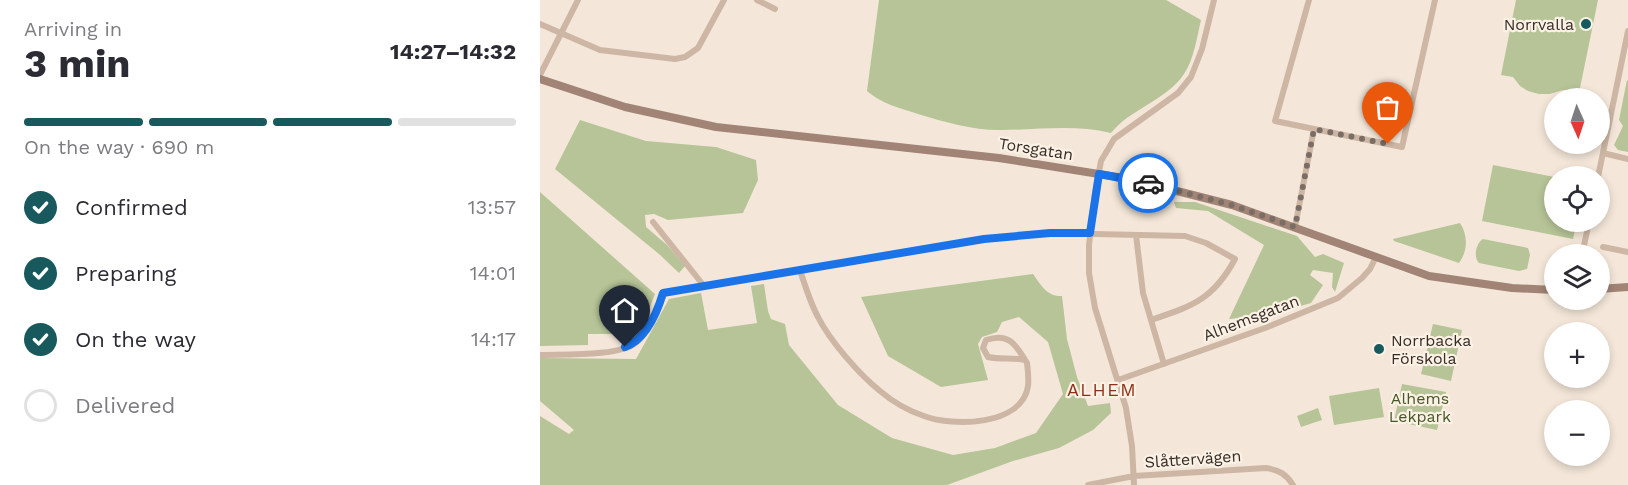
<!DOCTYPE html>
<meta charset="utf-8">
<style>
body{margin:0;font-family:"Work Sans",sans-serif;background:#f2f2f3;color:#2b2b33;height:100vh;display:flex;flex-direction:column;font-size:22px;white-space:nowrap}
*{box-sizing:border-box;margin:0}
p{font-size:20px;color:#7c7c81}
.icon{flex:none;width:33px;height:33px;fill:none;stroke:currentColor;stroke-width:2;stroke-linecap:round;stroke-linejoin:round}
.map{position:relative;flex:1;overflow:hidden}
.side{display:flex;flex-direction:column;background:#fff;width:540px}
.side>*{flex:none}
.needle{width:39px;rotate:177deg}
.buttons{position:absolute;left:1004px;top:88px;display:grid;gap:12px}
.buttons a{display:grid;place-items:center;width:66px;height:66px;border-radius:50%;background:#fff;box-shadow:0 3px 9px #0003;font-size:30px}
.pin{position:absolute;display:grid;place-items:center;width:51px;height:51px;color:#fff;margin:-62px -26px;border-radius:50% 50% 50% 0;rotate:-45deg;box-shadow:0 0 6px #0007}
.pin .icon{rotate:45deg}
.courier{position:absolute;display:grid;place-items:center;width:60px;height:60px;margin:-30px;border:4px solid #1a73e8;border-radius:50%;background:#fff;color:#222;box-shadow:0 2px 8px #0007}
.head em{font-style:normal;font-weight:700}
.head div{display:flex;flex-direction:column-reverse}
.head{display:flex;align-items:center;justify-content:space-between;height:102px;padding:0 24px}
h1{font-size:39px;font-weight:700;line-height:45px}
.bar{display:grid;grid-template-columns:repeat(4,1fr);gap:9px 6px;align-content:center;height:72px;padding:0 24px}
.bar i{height:8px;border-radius:4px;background:#e1e1e2}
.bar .current{background:#18595d}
.bar p{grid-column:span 4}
ol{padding:0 24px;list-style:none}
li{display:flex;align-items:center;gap:18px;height:66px}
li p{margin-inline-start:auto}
li .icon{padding:6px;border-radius:50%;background:#18595d;color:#fff;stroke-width:4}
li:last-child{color:#7c7c81}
li i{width:33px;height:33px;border:3px solid #e1e1e2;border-radius:50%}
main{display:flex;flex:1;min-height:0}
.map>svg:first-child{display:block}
</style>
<main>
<section class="side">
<div class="head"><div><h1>3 min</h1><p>Arriving in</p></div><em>14:27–14:32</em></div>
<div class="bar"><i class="current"></i><i class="current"></i><i class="current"></i><i></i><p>On the way · 690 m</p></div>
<ol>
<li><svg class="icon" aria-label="check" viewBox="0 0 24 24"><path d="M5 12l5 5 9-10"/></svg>Confirmed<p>13:57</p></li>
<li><svg class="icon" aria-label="check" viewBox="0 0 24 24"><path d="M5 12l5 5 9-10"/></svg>Preparing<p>14:01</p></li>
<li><svg class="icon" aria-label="check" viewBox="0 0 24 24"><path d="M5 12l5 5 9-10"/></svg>On the way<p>14:17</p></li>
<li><i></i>Delivered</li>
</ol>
</section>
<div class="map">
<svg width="1088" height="485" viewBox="0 0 1088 485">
<rect width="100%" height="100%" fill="#f4e7d9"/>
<path fill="#b6c497" d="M339 0H626L661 20C657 37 654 59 644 74 627 100 590 109 571 133 534 124 497 130 460 130 431 130 405 122 378 114 360 108 342 104 327 91Z
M976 0H1058L1039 93 1023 90 1010 94H999L988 91 980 86 973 77 961 75Z
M1087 80 1088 81V152L1078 150 1074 145 1083 126 1079 120Z
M40 120 106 141 176 147 216 160 218 180 203 213 128 220 114 214 105 215 106 227 127 245 145 266 139 273 119 254 15 169Z
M953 165 1014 177V222H1037L1033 239 942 221Z
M0 192 115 294 99 334H48V345L0 346Z
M634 202H655L757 236 775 257 783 254 804 263 795 292 792 287 793 273 773 270 770 275 783 285 771 303 729 315 689 319 724 245 668 211 636 208Z
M920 223C928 235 928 251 919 263L854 241 853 239Z
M943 239 988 248 990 255 987 269 979 271 939 263C933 257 936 243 943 239Z
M493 274C501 285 507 297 522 296L527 339 537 377 548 406 570 403 571 413 553 430 519 448 473 461 407 485H0V416L29 434 34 430 0 401V358L96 359 129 299 161 293 168 330 217 323 211 286 224 284 228 311 231 319 245 324 249 345 298 405 352 438 413 455 455 448 496 433 523 394 508 342 479 317 462 322 457 332 442 337 438 344 448 380 401 387 348 356 321 297Z
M893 324 922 330 911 381 881 374Z
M862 384 906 392 897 430 854 421Z
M839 388 844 417 794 425 789 396Z
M778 408 782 420 761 427 757 416Z"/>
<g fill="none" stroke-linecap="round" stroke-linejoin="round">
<path stroke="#cdb6a4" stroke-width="6" d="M217 0 235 9
M769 0 735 121 862 147 895 0
M0 24 60 50 135 59 145 57 158 48 184 0
M0 75 38 0
M1063 153 1088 159
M1058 177 1088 31
M113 222 164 286
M755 227 774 129
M596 235 603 293 624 364
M1063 247 1088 252
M1042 255 1049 222
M260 270C265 286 270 302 278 317 290 341 319 374 340 391 353 402 369 411 384 416 413 427 482 426 488 386 489 378 488 371 487 363 476 345 469 332 446 340L443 348 448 357C461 360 472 357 485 360
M0 355C23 354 79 357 97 342 110 331 119 308 124 293L444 239 510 233 645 236 666 243 695 259C673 300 652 306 611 320
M578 380 725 328 798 298 822 278 830 269 836 257
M548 485 594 476 726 468C739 470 746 474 753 485
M594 485 592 446 586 408 555 308 549 273V245L555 193 561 161 574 139 638 93 651 77 662 49 674 0"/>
<path stroke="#a18475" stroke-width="8" d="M0 79 85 107 176 127 459 158 590 179 692 205 889 276 972 288 1014 290
M1059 289 1088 287"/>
</g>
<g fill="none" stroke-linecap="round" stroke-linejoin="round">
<path stroke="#796d65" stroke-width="6" stroke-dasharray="0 10.8" d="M608 183 692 205 755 227 774 129 848 144"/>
<path stroke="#1a73e8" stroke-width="8" d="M85 347C106 339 117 313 123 293L444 239 510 233H550L559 174 608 183"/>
</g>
<g fill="#18595d" stroke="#fbf1e5" stroke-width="2">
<circle cx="1046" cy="24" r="6"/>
<circle cx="839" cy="349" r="6"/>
</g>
<g text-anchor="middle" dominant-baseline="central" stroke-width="4.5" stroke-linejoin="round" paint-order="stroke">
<g font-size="16" fill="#372b26" stroke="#fbf1e5" text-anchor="end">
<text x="1034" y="24">Norrvalla</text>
<text x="851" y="340" text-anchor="start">Norrbacka<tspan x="851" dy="18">Förskola</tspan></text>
</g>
<g font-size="16" fill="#372b26" stroke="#fbf1e5">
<text transform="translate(496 149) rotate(9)">Torsgatan</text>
<text transform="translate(711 318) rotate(-21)">Alhemsgatan</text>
<text transform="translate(653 459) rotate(-4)">Slåttervägen</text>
</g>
<g font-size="16" fill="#475827" stroke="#fbf1e5">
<text x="880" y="398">Alhems<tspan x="880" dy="18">Lekpark</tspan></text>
</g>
<g font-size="18" letter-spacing="1.5" fill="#8e3217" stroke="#fbf1e5">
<text x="562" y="389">ALHEM</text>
</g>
</g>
</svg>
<div class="buttons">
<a><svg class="needle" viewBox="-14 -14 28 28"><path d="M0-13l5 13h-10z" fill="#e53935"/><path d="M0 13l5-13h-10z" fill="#7c7c81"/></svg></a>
<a><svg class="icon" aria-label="locate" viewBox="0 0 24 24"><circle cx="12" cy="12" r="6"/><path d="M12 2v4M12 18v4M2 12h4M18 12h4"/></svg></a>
<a><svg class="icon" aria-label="layers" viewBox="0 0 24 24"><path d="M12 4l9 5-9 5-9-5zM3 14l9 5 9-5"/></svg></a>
<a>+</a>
<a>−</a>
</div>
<div class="pin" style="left:848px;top:144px;background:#ea580c"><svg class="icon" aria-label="bag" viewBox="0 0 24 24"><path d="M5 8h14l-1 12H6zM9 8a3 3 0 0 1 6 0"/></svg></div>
<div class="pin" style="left:85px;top:347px;background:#1f2937"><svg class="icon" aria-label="home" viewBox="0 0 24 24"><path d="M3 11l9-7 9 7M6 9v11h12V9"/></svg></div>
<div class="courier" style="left:608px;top:183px"><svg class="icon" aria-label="car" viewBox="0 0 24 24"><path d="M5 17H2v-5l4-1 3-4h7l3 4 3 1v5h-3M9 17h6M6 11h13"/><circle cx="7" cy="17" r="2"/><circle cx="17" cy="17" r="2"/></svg></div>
</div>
</main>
